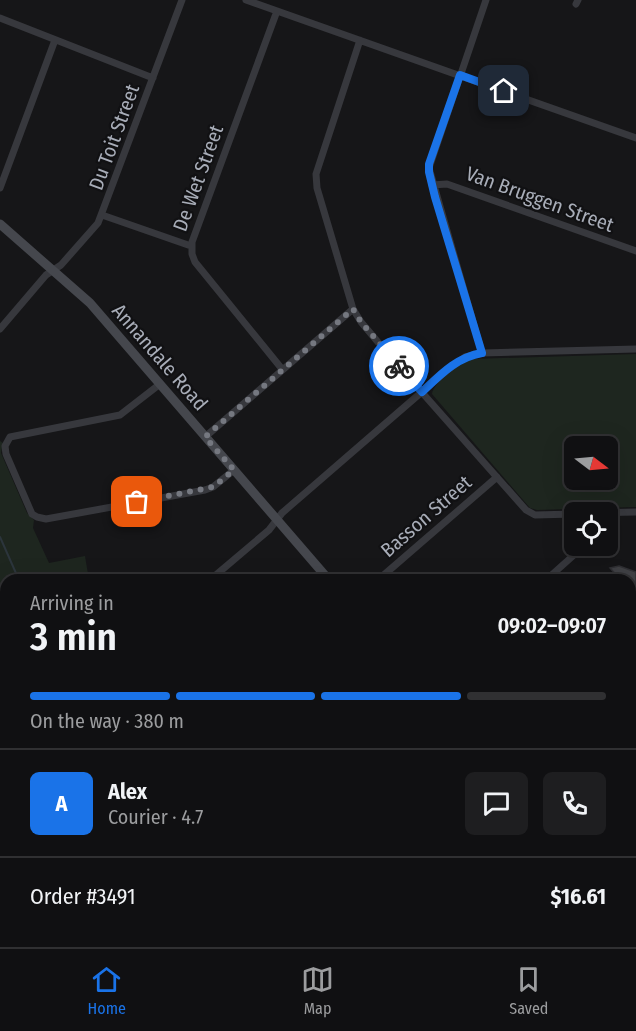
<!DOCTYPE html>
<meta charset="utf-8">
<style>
body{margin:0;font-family:"Fira Sans Condensed",sans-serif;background:#1e1e20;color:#f1f3f6;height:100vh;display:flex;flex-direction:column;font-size:22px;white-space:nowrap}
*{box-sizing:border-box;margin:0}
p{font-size:20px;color:#9c9d9f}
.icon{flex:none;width:33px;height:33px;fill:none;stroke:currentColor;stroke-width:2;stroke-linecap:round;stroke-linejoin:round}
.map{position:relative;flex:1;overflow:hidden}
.details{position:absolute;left:0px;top:574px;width:636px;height:374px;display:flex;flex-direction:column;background:#101012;border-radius:18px 18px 0 0;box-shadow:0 6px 24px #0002,0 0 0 2px #303032}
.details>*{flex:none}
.needle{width:39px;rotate:106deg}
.fabs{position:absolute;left:564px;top:436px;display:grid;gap:12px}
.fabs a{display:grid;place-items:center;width:54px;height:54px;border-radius:9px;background:#101012;box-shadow:0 6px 24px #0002,0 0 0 2px #303032;font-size:30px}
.pin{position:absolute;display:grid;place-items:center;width:51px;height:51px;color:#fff;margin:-26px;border-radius:12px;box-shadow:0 3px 9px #0006}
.courier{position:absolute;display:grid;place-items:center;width:60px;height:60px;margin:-30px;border:4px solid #1a73e8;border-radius:50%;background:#fff;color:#222;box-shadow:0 2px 8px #0007}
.overview em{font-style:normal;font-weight:600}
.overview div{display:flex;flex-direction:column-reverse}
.overview{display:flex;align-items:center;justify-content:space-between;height:102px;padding:0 30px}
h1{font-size:39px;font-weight:600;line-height:45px}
.bar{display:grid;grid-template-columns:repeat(4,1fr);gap:9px 6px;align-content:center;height:72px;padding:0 30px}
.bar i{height:8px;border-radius:4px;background:#303032}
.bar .on{background:#1a73e8}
.bar p{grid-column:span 4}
.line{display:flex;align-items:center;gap:15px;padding:0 30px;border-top:2px solid #303032}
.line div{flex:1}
.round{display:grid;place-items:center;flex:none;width:63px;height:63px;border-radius:9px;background:#1e1e20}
.tabs{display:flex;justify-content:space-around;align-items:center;height:84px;border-top:2px solid #303032;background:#101012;font-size:16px;color:#9c9d9f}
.tabs a{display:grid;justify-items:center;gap:3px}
.tabs .on{color:#1a73e8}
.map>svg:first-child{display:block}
</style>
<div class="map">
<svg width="636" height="947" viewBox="0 0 636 947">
<rect width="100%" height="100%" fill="#161618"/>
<path fill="#222225" d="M0 593 6 606V942H100V947H0Z"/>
<path fill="#1e261f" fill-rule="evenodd" d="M636 354V507L537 510 530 508 432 394C433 383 461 362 472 359ZM574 447H608V480H574Z
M0 441 3 443 1 453 27 513 34 520 33 528 49 563 85 556 89 580H6V606L0 593Z
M0 821 6 824V895L0 898Z"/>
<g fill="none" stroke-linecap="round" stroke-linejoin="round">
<path stroke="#2c353c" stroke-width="2" d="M0 537 19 580
M123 947 124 942"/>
</g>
<path fill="#404145" stroke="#303034" stroke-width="1.5" d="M619 566 636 572V599L630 592V580H621L610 568Z"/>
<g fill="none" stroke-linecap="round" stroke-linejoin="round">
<path stroke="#37383d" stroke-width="4" d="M630 609 636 611"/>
<path stroke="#37383d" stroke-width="7" d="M246 0 636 138
M576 4 578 0
M277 11 192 242V254L195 262 282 369
M0 18 153 78
M360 40 316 174 317 188 353 309 361 322 388 354 526 510 535 515 574 514
M432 185 447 184 636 251
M0 188 55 40
M102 215 191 246
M0 329 46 275 61 265 98 223 182 0
M482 353 429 168 486 0
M160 384 120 415 10 437 5 446 6 454 32 514 37 517 46 519 205 490 213 487 234 470
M205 437 353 309
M587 513 636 512
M210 580 269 530 282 513 446 371 465 357 482 353 636 349
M378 580 497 477
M546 580 584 546
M630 657 636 651
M630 797 636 804"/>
<path stroke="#45474d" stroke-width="9" d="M0 224 90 303 329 580
M630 927 636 934"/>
</g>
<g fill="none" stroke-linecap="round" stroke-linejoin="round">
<path stroke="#757880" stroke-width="6" stroke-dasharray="0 10.8" d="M137 502 213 487 234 470 205 437 353 309 361 322 399 366"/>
<path stroke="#1a73e8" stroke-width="8" d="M399 366 422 392C440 375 457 357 482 353L435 197 429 172V164L460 75 504 91"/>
</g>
<g text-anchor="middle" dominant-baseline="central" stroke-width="4.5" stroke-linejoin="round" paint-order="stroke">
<g font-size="20" fill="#a8adb8" stroke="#111113">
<text transform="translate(114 137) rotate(-70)">Du Toit Street</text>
<text transform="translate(198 178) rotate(-70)">De Wet Street</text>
<text transform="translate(540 199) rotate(20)">Van Bruggen Street</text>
<text transform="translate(160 357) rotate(49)">Annandale Road</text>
<text transform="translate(426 516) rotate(-41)">Basson Street</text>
</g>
</g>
</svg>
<div class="fabs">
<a><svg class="needle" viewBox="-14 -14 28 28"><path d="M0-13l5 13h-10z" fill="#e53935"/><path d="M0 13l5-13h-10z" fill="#9c9d9f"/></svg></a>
<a><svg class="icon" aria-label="locate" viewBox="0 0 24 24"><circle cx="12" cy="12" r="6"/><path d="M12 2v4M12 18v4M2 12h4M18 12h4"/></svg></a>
</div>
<div class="pin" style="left:137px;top:502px;background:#ea580c"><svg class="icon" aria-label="bag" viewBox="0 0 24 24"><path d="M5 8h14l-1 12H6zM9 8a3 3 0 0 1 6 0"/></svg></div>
<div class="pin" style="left:504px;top:91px;background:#1f2937"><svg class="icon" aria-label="home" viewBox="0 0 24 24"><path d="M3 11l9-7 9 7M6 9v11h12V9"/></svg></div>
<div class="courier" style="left:399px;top:366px"><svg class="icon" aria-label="bike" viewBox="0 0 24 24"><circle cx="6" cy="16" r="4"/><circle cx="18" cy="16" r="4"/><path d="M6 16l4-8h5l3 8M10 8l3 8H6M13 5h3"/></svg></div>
<section class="details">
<div class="overview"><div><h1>3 min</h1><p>Arriving in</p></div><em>09:02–09:07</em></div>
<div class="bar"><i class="on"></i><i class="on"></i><i class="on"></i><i></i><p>On the way · 380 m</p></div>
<div class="line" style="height:108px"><b class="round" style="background:#1a73e8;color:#fff">A</b><div><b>Alex</b><p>Courier · 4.7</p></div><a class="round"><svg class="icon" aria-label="chat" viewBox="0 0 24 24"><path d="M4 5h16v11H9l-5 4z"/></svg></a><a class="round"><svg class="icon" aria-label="phone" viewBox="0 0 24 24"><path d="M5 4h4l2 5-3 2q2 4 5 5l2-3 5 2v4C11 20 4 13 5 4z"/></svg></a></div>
<div class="line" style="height:78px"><div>Order #3491</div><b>$16.61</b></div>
</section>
</div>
<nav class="tabs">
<a class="on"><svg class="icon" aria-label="home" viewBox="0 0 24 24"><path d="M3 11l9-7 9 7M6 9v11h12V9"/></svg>Home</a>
<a><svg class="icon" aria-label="map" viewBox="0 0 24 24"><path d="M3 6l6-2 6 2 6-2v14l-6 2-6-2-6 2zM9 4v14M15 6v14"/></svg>Map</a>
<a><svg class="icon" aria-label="saved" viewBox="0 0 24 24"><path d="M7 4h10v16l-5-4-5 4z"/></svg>Saved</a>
</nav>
